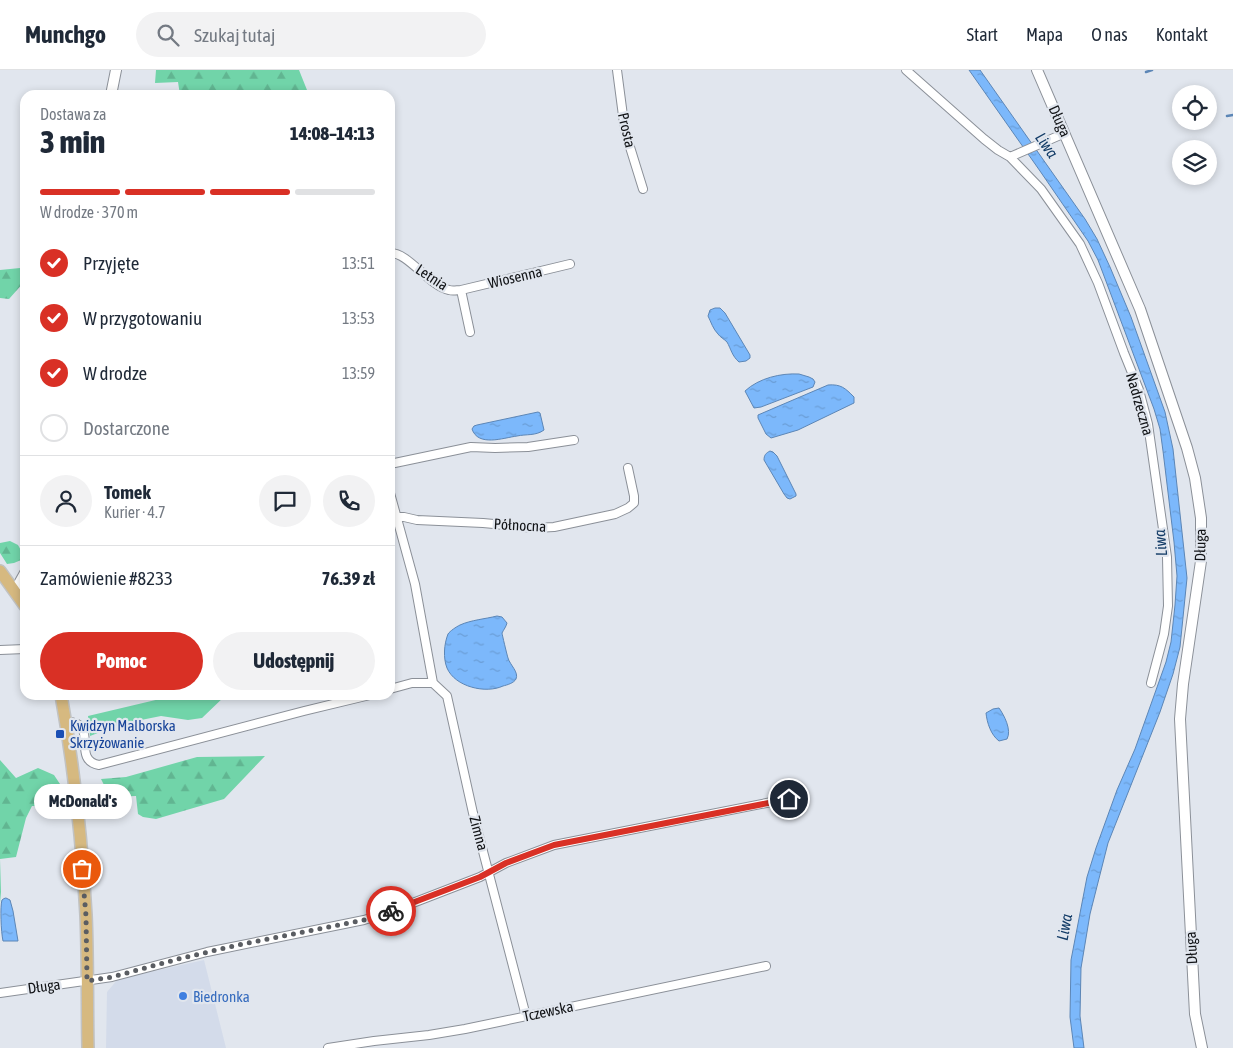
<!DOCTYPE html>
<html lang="pl">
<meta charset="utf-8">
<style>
body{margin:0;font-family:"Asap Condensed",sans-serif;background:#f2f2f3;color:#1f2937;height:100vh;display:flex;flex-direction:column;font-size:19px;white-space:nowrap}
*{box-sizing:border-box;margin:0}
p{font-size:16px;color:#747a83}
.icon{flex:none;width:28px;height:28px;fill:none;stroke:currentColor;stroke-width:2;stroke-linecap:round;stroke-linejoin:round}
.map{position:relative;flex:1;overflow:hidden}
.details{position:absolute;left:20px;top:20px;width:375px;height:610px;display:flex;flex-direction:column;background:#fff;border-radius:15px;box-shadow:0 2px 8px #0003}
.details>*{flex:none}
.tools{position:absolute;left:1172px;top:15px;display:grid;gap:10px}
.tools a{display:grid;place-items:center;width:45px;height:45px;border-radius:50%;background:#fff;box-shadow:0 2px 8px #0003;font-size:25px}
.pin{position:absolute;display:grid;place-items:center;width:42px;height:42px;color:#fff;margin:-21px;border:2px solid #fff;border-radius:50%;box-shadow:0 1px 5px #0007}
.courier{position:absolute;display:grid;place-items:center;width:50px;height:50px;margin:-25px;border:4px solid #d93025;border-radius:50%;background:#fff;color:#222;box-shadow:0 1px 6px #0007}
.bubble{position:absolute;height:35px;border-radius:18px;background:#fff;box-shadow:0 2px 8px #0003;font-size:16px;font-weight:800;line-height:35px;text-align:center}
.head em{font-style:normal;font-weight:800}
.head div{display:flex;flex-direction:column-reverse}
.head{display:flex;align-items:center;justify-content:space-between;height:85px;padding:0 20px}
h1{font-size:32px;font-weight:800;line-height:38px}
.bar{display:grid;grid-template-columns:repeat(4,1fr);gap:8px 5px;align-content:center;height:60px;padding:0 20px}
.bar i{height:6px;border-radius:4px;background:#e0e1e3}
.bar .current{background:#d93025}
.bar p{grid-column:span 4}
.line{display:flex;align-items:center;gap:12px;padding:0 20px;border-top:1px solid #e0e1e3}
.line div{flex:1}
.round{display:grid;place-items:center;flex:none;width:52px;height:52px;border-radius:26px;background:#f2f2f3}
ol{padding:0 20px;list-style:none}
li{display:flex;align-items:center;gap:15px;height:55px}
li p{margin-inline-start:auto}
li .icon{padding:5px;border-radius:50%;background:#d93025;color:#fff;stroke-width:4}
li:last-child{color:#747a83}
li i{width:28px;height:28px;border:2px solid #e0e1e3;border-radius:50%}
.primary-button{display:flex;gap:10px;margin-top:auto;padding:10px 20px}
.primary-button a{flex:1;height:58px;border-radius:30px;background:#d93025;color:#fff;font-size:20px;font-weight:800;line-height:58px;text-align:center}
.primary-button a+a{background:#f2f2f3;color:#1f2937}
header{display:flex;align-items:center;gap:30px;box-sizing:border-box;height:70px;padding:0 25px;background:#fff;border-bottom:1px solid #e0e1e3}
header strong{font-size:24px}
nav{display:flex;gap:28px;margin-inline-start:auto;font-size:18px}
.search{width:350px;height:45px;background:#f2f2f3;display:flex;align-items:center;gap:12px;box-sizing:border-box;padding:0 18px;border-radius:28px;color:#747a83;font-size:19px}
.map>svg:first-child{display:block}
</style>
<header>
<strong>Munchgo</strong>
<div class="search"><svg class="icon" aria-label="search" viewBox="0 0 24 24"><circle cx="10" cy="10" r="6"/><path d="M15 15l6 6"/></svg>Szukaj tutaj</div>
<nav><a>Start</a><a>Mapa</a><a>O nas</a><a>Kontakt</a></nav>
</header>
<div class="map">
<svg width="1233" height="978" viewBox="0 0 1233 978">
<defs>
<pattern id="forest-firs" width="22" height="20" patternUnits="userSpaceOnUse" patternTransform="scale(1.25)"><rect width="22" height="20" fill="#71d4a9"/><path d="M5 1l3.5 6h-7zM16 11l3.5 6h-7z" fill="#61b591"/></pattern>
<pattern id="water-ripples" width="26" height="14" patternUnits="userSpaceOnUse" patternTransform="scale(1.25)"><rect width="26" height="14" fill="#7cb8fb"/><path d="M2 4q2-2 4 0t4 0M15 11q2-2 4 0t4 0" fill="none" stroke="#6a9dd6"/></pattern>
</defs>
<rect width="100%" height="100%" fill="#e1e6ee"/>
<path fill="#d3dbea" d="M204 890 226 978H106L107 922 118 909Z"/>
<path fill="#71d4a9" d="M164 625H226L202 648 188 650 161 646 121 654 90 666 88 646 164 628Z"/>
<path fill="url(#forest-firs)" d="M156 0H299L309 25H180L178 12 155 13Z
M20 198 25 201V211L9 229 0 228V200Z
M10 471 18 475 23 484 21 490 14 493 7 494 0 483V473Z
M265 686 224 729 156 749 143 747 138 744 136 726 110 727 101 709 126 707 197 687Z
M0 690 16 708 38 698 54 705 64 720 65 737 32 736 26 748 16 787 0 789 1 822 0 833Z"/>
<path fill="url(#water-ripples)" stroke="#5c86b6" d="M969 0H980L1085 149 1097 169 1110 197 1131 247 1165 342 1173 379 1187 508 1180 577 1173 604 1160 642 1108 773 1090 844 1081 898 1080 946 1084 978H1074L1070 947 1071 890 1087 807 1096 778 1117 720 1135 679 1166 592 1171 572 1175 535 1177 506 1174 472 1163 381 1160 359 1154 339 1098 190 1088 171 1040 101Z
M715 238H720L725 243 750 285V288L746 291 739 292C732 286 731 279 727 272 724 269 720 267 718 264 713 259 711 252 708 246L710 240Z
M799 304 809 307 813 309 815 312 813 317 761 337 754 338 745 321C759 308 781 303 799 304Z
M828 315C841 314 845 318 854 327V333L798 360 771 368 766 364 758 348V345Z
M538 342 540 343 544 360C536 366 526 364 517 366 503 368 478 377 472 359L474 356 477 355Z
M770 381 773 382 777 386 796 424V426L790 429 787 428 784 424 764 390C764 385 766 383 770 381Z
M497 546 502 547 507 553C506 557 504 559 502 563 502 564 507 585 508 588 510 595 519 602 516 609 514 613 507 615 503 616 486 624 455 617 447 598 443 588 444 574 448 564 450 561 456 557 460 555 471 550 485 549 497 546Z
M999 638C1004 645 1012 660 1007 669L999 671C991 665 987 653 986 643L993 639Z
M6 828 10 830 13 841 18 871H3C1 862 0 836 2 830 3 829 5 828 6 828Z"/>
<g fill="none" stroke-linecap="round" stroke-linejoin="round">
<path stroke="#5c86b6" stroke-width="2.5" d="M1146 2 1152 0
M1227 46 1233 45"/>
<g stroke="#8b9098" stroke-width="10">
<path id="street" d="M617 0 625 61 643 119
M906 0 984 69 998 80 1010 87 1065 63
M1010 87 1041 119 1080 174 1098 213 1124 283 1139 320 1148 354 1167 487 1168 536 1164 564 1151 613
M390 183C408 182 429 216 449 220 453 221 457 220 461 220L470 262
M461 220 570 194
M390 394 471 377 495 378 528 377 574 370
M390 423 415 514 433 613 447 626 473 743 526 946
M397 447H404L417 450 483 453 535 458 554 457 615 444 628 438 634 433V426L628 398
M0 580 25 579
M390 619 412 613H433
M66 652C101 651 70 690 99 695L304 641 370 625
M0 923 112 907 207 882 364 850 392 841 480 807 506 793 554 775 802 726
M328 978 374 971 429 965 465 959 766 896"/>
</g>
<g stroke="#8b9098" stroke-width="12">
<path id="secondary" d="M1037 0 1140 239 1187 378 1195 408 1201 448V491L1183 614 1180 649 1195 944 1202 978
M111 25 116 0
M15 521 25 503"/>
</g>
<g stroke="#c1c2c2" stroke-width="14">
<path id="primary" d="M0 501 25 536
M61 625C74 697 82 771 86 845 88 889 87 934 88 978"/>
</g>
<use href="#street" stroke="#fff" stroke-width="8"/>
<use href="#secondary" stroke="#fff" stroke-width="10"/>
<use href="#primary" stroke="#d6b980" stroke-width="11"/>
</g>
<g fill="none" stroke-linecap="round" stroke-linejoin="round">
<path stroke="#5a5d62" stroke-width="5" stroke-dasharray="0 9" d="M82 799 86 846 87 911 112 907 182 888 243 874 364 850 391 841"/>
<path stroke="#d93025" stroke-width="6" d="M391 841 480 807 506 793 554 775 789 729"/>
</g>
<rect fill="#1a4fb4" stroke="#e1e6ee" stroke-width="2" x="55" y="659" width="10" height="10" rx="2.5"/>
<circle fill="#3f7fe0" stroke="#e1e6ee" stroke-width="2" cx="183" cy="926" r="5"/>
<g text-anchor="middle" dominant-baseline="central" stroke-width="4.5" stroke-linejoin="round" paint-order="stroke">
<g font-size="15" fill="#111316" stroke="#e1e6ee">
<text transform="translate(1060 51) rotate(66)">Długa</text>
<text transform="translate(627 60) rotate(77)">Prosta</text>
<text transform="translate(432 207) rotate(33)">Letnia</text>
<text transform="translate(515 207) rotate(-13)">Wiosenna</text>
<text transform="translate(1140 334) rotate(74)">Nadrzeczna</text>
<text transform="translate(520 455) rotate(3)">Północna</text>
<text transform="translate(1200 475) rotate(-89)">Długa</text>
<text transform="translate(479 763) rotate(75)">Zimna</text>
<text transform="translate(1191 878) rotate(-93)">Długa</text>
<text transform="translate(44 916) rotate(-8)">Długa</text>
<text transform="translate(548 941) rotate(-12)">Tczewska</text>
</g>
<g font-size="15" fill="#164399" stroke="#e1e6ee" text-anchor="start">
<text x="70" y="655">Kwidzyn Malborska<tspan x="70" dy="17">Skrzyżowanie</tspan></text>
</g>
<g font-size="15" fill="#366cbe" stroke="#e1e6ee" text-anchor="start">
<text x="193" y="926">Biedronka</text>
</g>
<g font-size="16" font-style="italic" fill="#133c67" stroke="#e1e6ee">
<text transform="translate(1047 75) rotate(55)">Liwa</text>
<text transform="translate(1160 473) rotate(-95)">Liwa</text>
<text transform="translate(1064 857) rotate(-80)">Liwa</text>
</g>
</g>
</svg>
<div class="tools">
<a><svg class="icon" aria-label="locate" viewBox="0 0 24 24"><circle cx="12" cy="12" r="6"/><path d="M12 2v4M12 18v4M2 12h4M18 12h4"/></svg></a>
<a><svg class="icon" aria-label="layers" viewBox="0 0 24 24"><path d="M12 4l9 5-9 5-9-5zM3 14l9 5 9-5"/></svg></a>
</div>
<div class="pin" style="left:82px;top:799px;background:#ea580c"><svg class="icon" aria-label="bag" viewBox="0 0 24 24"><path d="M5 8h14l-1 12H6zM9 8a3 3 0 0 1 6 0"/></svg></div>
<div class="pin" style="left:789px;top:729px;background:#1f2937"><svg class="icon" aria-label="home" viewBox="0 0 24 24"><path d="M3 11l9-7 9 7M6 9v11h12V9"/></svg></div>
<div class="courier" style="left:391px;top:841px"><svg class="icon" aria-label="bike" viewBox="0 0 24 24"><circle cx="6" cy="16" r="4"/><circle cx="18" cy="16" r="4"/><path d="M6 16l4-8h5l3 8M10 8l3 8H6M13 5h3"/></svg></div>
<div class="bubble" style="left:34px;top:714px;width:98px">McDonald's</div>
<section class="details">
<div class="head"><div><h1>3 min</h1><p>Dostawa za</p></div><em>14:08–14:13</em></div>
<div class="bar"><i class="current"></i><i class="current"></i><i class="current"></i><i></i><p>W drodze · 370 m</p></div>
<ol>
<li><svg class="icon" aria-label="check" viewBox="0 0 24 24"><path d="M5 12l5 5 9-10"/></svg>Przyjęte<p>13:51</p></li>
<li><svg class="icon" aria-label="check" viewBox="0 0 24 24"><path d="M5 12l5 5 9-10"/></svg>W przygotowaniu<p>13:53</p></li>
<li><svg class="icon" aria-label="check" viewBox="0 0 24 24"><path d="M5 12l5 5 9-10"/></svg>W drodze<p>13:59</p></li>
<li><i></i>Dostarczone</li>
</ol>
<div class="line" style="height:90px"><a class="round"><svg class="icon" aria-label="person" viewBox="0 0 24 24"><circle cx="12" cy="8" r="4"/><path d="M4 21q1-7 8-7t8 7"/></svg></a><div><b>Tomek</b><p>Kurier · 4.7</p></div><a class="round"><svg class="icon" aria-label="chat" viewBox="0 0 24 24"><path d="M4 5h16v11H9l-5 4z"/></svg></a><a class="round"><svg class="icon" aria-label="phone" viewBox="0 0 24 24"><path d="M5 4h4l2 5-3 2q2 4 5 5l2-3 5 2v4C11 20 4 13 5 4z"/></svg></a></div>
<div class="line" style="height:65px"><div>Zamówienie #8233</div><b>76.39 zł</b></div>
<div class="primary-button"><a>Pomoc</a><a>Udostępnij</a></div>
</section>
</div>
